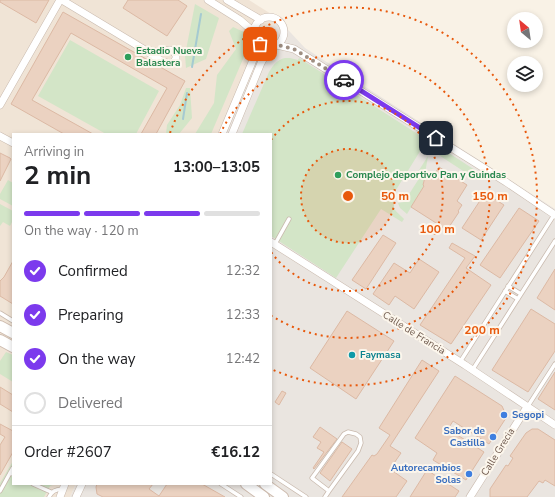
<!DOCTYPE html>
<meta charset="utf-8">
<style>
body{margin:0;font-family:"Nunito Sans",sans-serif;background:#f2f2f2;color:#202124;height:100vh;display:flex;flex-direction:column;font-size:15px;white-space:nowrap}
*{box-sizing:border-box;margin:0}
p{font-size:13px;color:#757577}
.icon{flex:none;width:22px;height:22px;fill:none;stroke:currentColor;stroke-width:2;stroke-linecap:round;stroke-linejoin:round}
.map{position:relative;flex:1;overflow:hidden}
.details{position:absolute;left:12px;top:133px;width:260px;height:352px;display:flex;flex-direction:column;background:#fff;border-radius:0px;box-shadow:0 2px 6px #0003}
.details>*{flex:none}
.needle{width:26px;rotate:331deg}
.controls{position:absolute;left:507px;top:12px;display:grid;gap:8px}
.controls a{display:grid;place-items:center;width:36px;height:36px;border-radius:50%;background:#fff;box-shadow:0 2px 6px #0003;font-size:20px}
.pin{position:absolute;display:grid;place-items:center;width:34px;height:34px;color:#fff;margin:-17px;border-radius:8px;box-shadow:0 2px 6px #0006}
.courier{position:absolute;display:grid;place-items:center;width:40px;height:40px;margin:-20px;border:3px solid #7c3aed;border-radius:50%;background:#fff;color:#222;box-shadow:0 1px 5px #0007}
.overview em{font-style:normal;font-weight:700}
.overview div{display:flex;flex-direction:column-reverse}
.overview{display:flex;align-items:center;justify-content:space-between;height:68px;padding:0 12px}
h1{font-size:26px;font-weight:700;line-height:30px}
.bar{display:grid;grid-template-columns:repeat(4,1fr);gap:6px 4px;align-content:center;height:48px;padding:0 12px}
.bar i{height:5px;border-radius:3px;background:#e0e0e0}
.bar .selected{background:#7c3aed}
.bar p{grid-column:span 4}
.line{display:flex;align-items:center;gap:10px;padding:0 12px;border-top:1px solid #e0e0e0}
.line div{flex:1}
ol{padding:0 12px;list-style:none}
li{display:flex;align-items:center;gap:12px;height:44px}
li p{margin-inline-start:auto}
li .icon{padding:4px;border-radius:50%;background:#7c3aed;color:#fff;stroke-width:4}
li:last-child{color:#757577}
li i{width:22px;height:22px;border:2px solid #e0e0e0;border-radius:50%}
.map>svg:first-child{display:block}
</style>
<div class="map">
<svg width="555" height="497" viewBox="0 0 555 497">
<rect width="100%" height="100%" fill="#f9f2e6"/>
<path fill="#f0e4d6" d="M0 0H249L276 17 226 134H13V484H76L70 497H0Z"/>
<path fill="#eae5e0" d="M276 17 305 48 555 209V497H70L76 484H271V134H226Z"/>
<path fill="#d3e5c7" d="M195 4 219 18 206 59 186 68 185 55Z
M233 27 244 32 249 45 211 134H195L214 103 217 75 236 49 229 31Z
M70 40 159 91 136 134H106L38 96Z
M285 58H290L298 60 299 58 427 140 391 198 394 200C392 211 398 212 404 219L402 222 381 209 336 278 271 236V134H242L269 72C274 64 277 60 285 58Z
M186 88H190L192 118 179 134H166L167 125 180 105Z
M435 146H438L478 172 479 176 477 180 431 150Z
M428 156 423 185 424 186 407 214 400 208 398 203 404 202 420 177 416 175Z
M8 180 13 183V206L0 199V194Z
M0 204 13 211V220L10 226 3 222 0 226Z
M6 352 13 355V382L0 374V361Z
M13 461V484H55L50 486 44 497H0V483Z"/>
<g fill="none" stroke-linecap="round" stroke-linejoin="round">
<path stroke="#a5cad1" stroke-width="2" d="M192 67 201 14
M183 119 187 93"/>
</g>
<path fill="#ebd2c1" stroke="#dcb9a4" d="M0 0H49L36 23 0 2Z
M128 0H178L187 6 167 36 123 8Z
M63 12 185 81 156 134H141L167 88 71 33 32 100 93 134H64L11 104Z
M0 153 10 158 11 159 0 181Z
M439 167 467 185 457 201 462 205 458 211 459 212 447 230 411 207 424 186 423 185 426 173 434 175Z
M485 193 504 205 481 240 462 228Z
M519 208 539 221 500 278 480 265Z
M383 235 396 243 366 289 352 280Z
M452 243 475 256 466 268 491 285 451 344 420 325 465 258 449 248Z
M419 259 439 272 414 309 395 296 389 305 373 294 394 263 410 273Z
M13 261V304L0 296V281L4 277Z
M555 269V310L537 298Z
M531 309 555 324V351L528 392 492 370Z
M347 311 394 341 356 399 310 368Z
M422 360 439 371 390 446 401 453 390 469 407 481 396 497H342L372 455 374 456 377 454 390 435 379 428Z
M555 372V410L538 399Z
M455 376 502 406 506 415V418L489 444 453 421 448 429 484 452 466 480 433 460 437 453 415 438Z
M0 387 13 395V412L0 404Z
M282 391 286 393 279 405 275 402Z
M0 424 13 431V452L0 475V445L5 437 0 434Z
M320 427 337 439 314 469 313 468 324 452 317 448 321 442 313 437Z
M532 429H538L555 440V486L545 480 543 483 539 481 527 497H490V489L506 465 508 466 513 458 510 456 526 433Z
M342 442 352 449 330 481 320 473Z
M427 470 459 491 455 497H410Z
M97 484H153L149 489 159 496 167 484H202L225 497H103L97 494 96 487Z"/>
<g fill="none" stroke-linecap="round" stroke-linejoin="round">
<g stroke="#c9baae" stroke-width="5">
<path id="lane" d="M275 244 289 219
M508 286 521 294
M505 291 518 299
M0 313 13 321
M460 362 554 215
M473 369 555 241
M528 406 555 364
M13 468 10 473 13 474
M271 474 306 497
M33 484 51 492
M221 484 241 497
M0 491 10 473
M49 497C52 491 55 490 62 489
M325 497 329 491 358 451 361 443 360 437 356 434 348 432 344 434 312 478 329 491"/>
</g>
<g stroke="#c9baae" stroke-width="8">
<path id="street" d="M62 0 145 50 163 62 172 64 176 59V55L173 51 170 50 159 52 145 50
M208 0 240 20 254 32
M227 0 261 20
M254 32a15 15 0 1 1 30 0a15 15 0 1 1-30 0Z
M277 45 294 49 506 182 555 215
M0 105 60 0
M222 134 253 60 257 41
M232 134 261 63 266 54 272 47
M0 136 13 143
M271 242 465 365 555 425
M60 497 65 484
M76 497 82 484
M470 497 527 407"/>
</g>
<g stroke="#cebcaf" stroke-width="12">
<path id="secondary" d="M0 326 13 333
M0 340 13 347
M246 484 264 497
M265 484 283 497"/>
</g>
<use href="#lane" stroke="#fff" stroke-width="3.5"/>
<use href="#street" stroke="#fff" stroke-width="7"/>
<use href="#secondary" stroke="#fff" stroke-width="10"/>
</g>
<g fill="none" stroke-linecap="round" stroke-linejoin="round">
<path stroke="#9f8f83" stroke-width="4" stroke-dasharray="0 7.2" d="M260 44 268 47 278 45 294 49 344 80"/>
<path stroke="#7c3aed" stroke-width="5" d="M344 80 436 138"/>
</g>
<circle cx="348" cy="196" r="47" fill="#e8590c" fill-opacity=".12"/>
<g fill="none" stroke="#e8590c" stroke-width="2" stroke-dasharray="2 4">
<circle cx="348" cy="196" r="47"/>
<path d="M271 140A95 95 0 1 1 271 252"/>
<path d="M220 134A142 142 0 1 1 272 316"/>
<path d="M170 133A189 189 0 1 1 271 369"/>
</g>
<g fill="#2e9e5b" stroke="#fcf6ec" stroke-width="1.5">
<circle cx="128" cy="57" r="4"/>
<circle cx="338" cy="175" r="4"/>
</g>
<circle fill="#0f9aa8" stroke="#fcf6ec" stroke-width="1.5" cx="352" cy="355" r="4"/>
<g fill="#3f7fe0" stroke="#fcf6ec" stroke-width="1.5">
<circle cx="504" cy="415" r="4"/>
<circle cx="493" cy="437" r="4"/>
<circle cx="469" cy="474" r="4"/>
</g>
<g text-anchor="middle" dominant-baseline="central" stroke-width="4" stroke-linejoin="round" paint-order="stroke">
<g font-size="10" font-weight="bold" fill="#27864d" stroke="#fcf6ec" text-anchor="start">
<text x="136" y="51">Estadio Nueva<tspan x="136" dy="12">Balastera</tspan></text>
<text x="346" y="175">Complejo deportivo Pan y Guindas</text>
</g>
<g font-size="10" fill="#6f5a4e" stroke="#fcf6ec">
<text transform="translate(414 333) rotate(32)">Calle de Francia</text>
<text transform="translate(498 452) rotate(-58)">Calle Grecia</text>
</g>
<g font-size="10" font-weight="bold" fill="#0d838f" stroke="#fcf6ec" text-anchor="start">
<text x="360" y="355">Faymasa</text>
</g>
<g font-size="10" font-weight="bold" fill="#366cbe" stroke="#fcf6ec" text-anchor="end">
<text x="512" y="415" text-anchor="start">Segopi</text>
<text x="485" y="431">Sabor de<tspan x="485" dy="12">Castilla</tspan></text>
<text x="461" y="468">Autorecambios<tspan x="461" dy="12">Solas</tspan></text>
</g>
</g>
<circle cx="348" cy="196" r="6" fill="#e8590c" stroke="#fcf6ec" stroke-width="2"/>
<g font-size="12" text-anchor="middle" font-weight="bold" fill="#e8590c" stroke="#fcf6ec" stroke-width="4" stroke-linejoin="round" paint-order="stroke">
<text x="395" y="200">50 m</text>
<text x="490" y="200">150 m</text>
<text x="437" y="233">100 m</text>
<text x="482" y="334">200 m</text>
</g>
</svg>
<div class="controls">
<a><svg class="needle" viewBox="-14 -14 28 28"><path d="M0-13l5 13h-10z" fill="#e53935"/><path d="M0 13l5-13h-10z" fill="#757577"/></svg></a>
<a><svg class="icon" aria-label="layers" viewBox="0 0 24 24"><path d="M12 4l9 5-9 5-9-5zM3 14l9 5 9-5"/></svg></a>
</div>
<div class="pin" style="left:260px;top:44px;background:#ea580c"><svg class="icon" aria-label="bag" viewBox="0 0 24 24"><path d="M5 8h14l-1 12H6zM9 8a3 3 0 0 1 6 0"/></svg></div>
<div class="pin" style="left:436px;top:138px;background:#1f2937"><svg class="icon" aria-label="home" viewBox="0 0 24 24"><path d="M3 11l9-7 9 7M6 9v11h12V9"/></svg></div>
<div class="courier" style="left:344px;top:80px"><svg class="icon" aria-label="car" viewBox="0 0 24 24"><path d="M5 17H2v-5l4-1 3-4h7l3 4 3 1v5h-3M9 17h6M6 11h13"/><circle cx="7" cy="17" r="2"/><circle cx="17" cy="17" r="2"/></svg></div>
<section class="details">
<div class="overview"><div><h1>2 min</h1><p>Arriving in</p></div><em>13:00–13:05</em></div>
<div class="bar"><i class="selected"></i><i class="selected"></i><i class="selected"></i><i></i><p>On the way · 120 m</p></div>
<ol>
<li><svg class="icon" aria-label="check" viewBox="0 0 24 24"><path d="M5 12l5 5 9-10"/></svg>Confirmed<p>12:32</p></li>
<li><svg class="icon" aria-label="check" viewBox="0 0 24 24"><path d="M5 12l5 5 9-10"/></svg>Preparing<p>12:33</p></li>
<li><svg class="icon" aria-label="check" viewBox="0 0 24 24"><path d="M5 12l5 5 9-10"/></svg>On the way<p>12:42</p></li>
<li><i></i>Delivered</li>
</ol>
<div class="line" style="height:52px"><div>Order #2607</div><b>€16.12</b></div>
</section>
</div>
